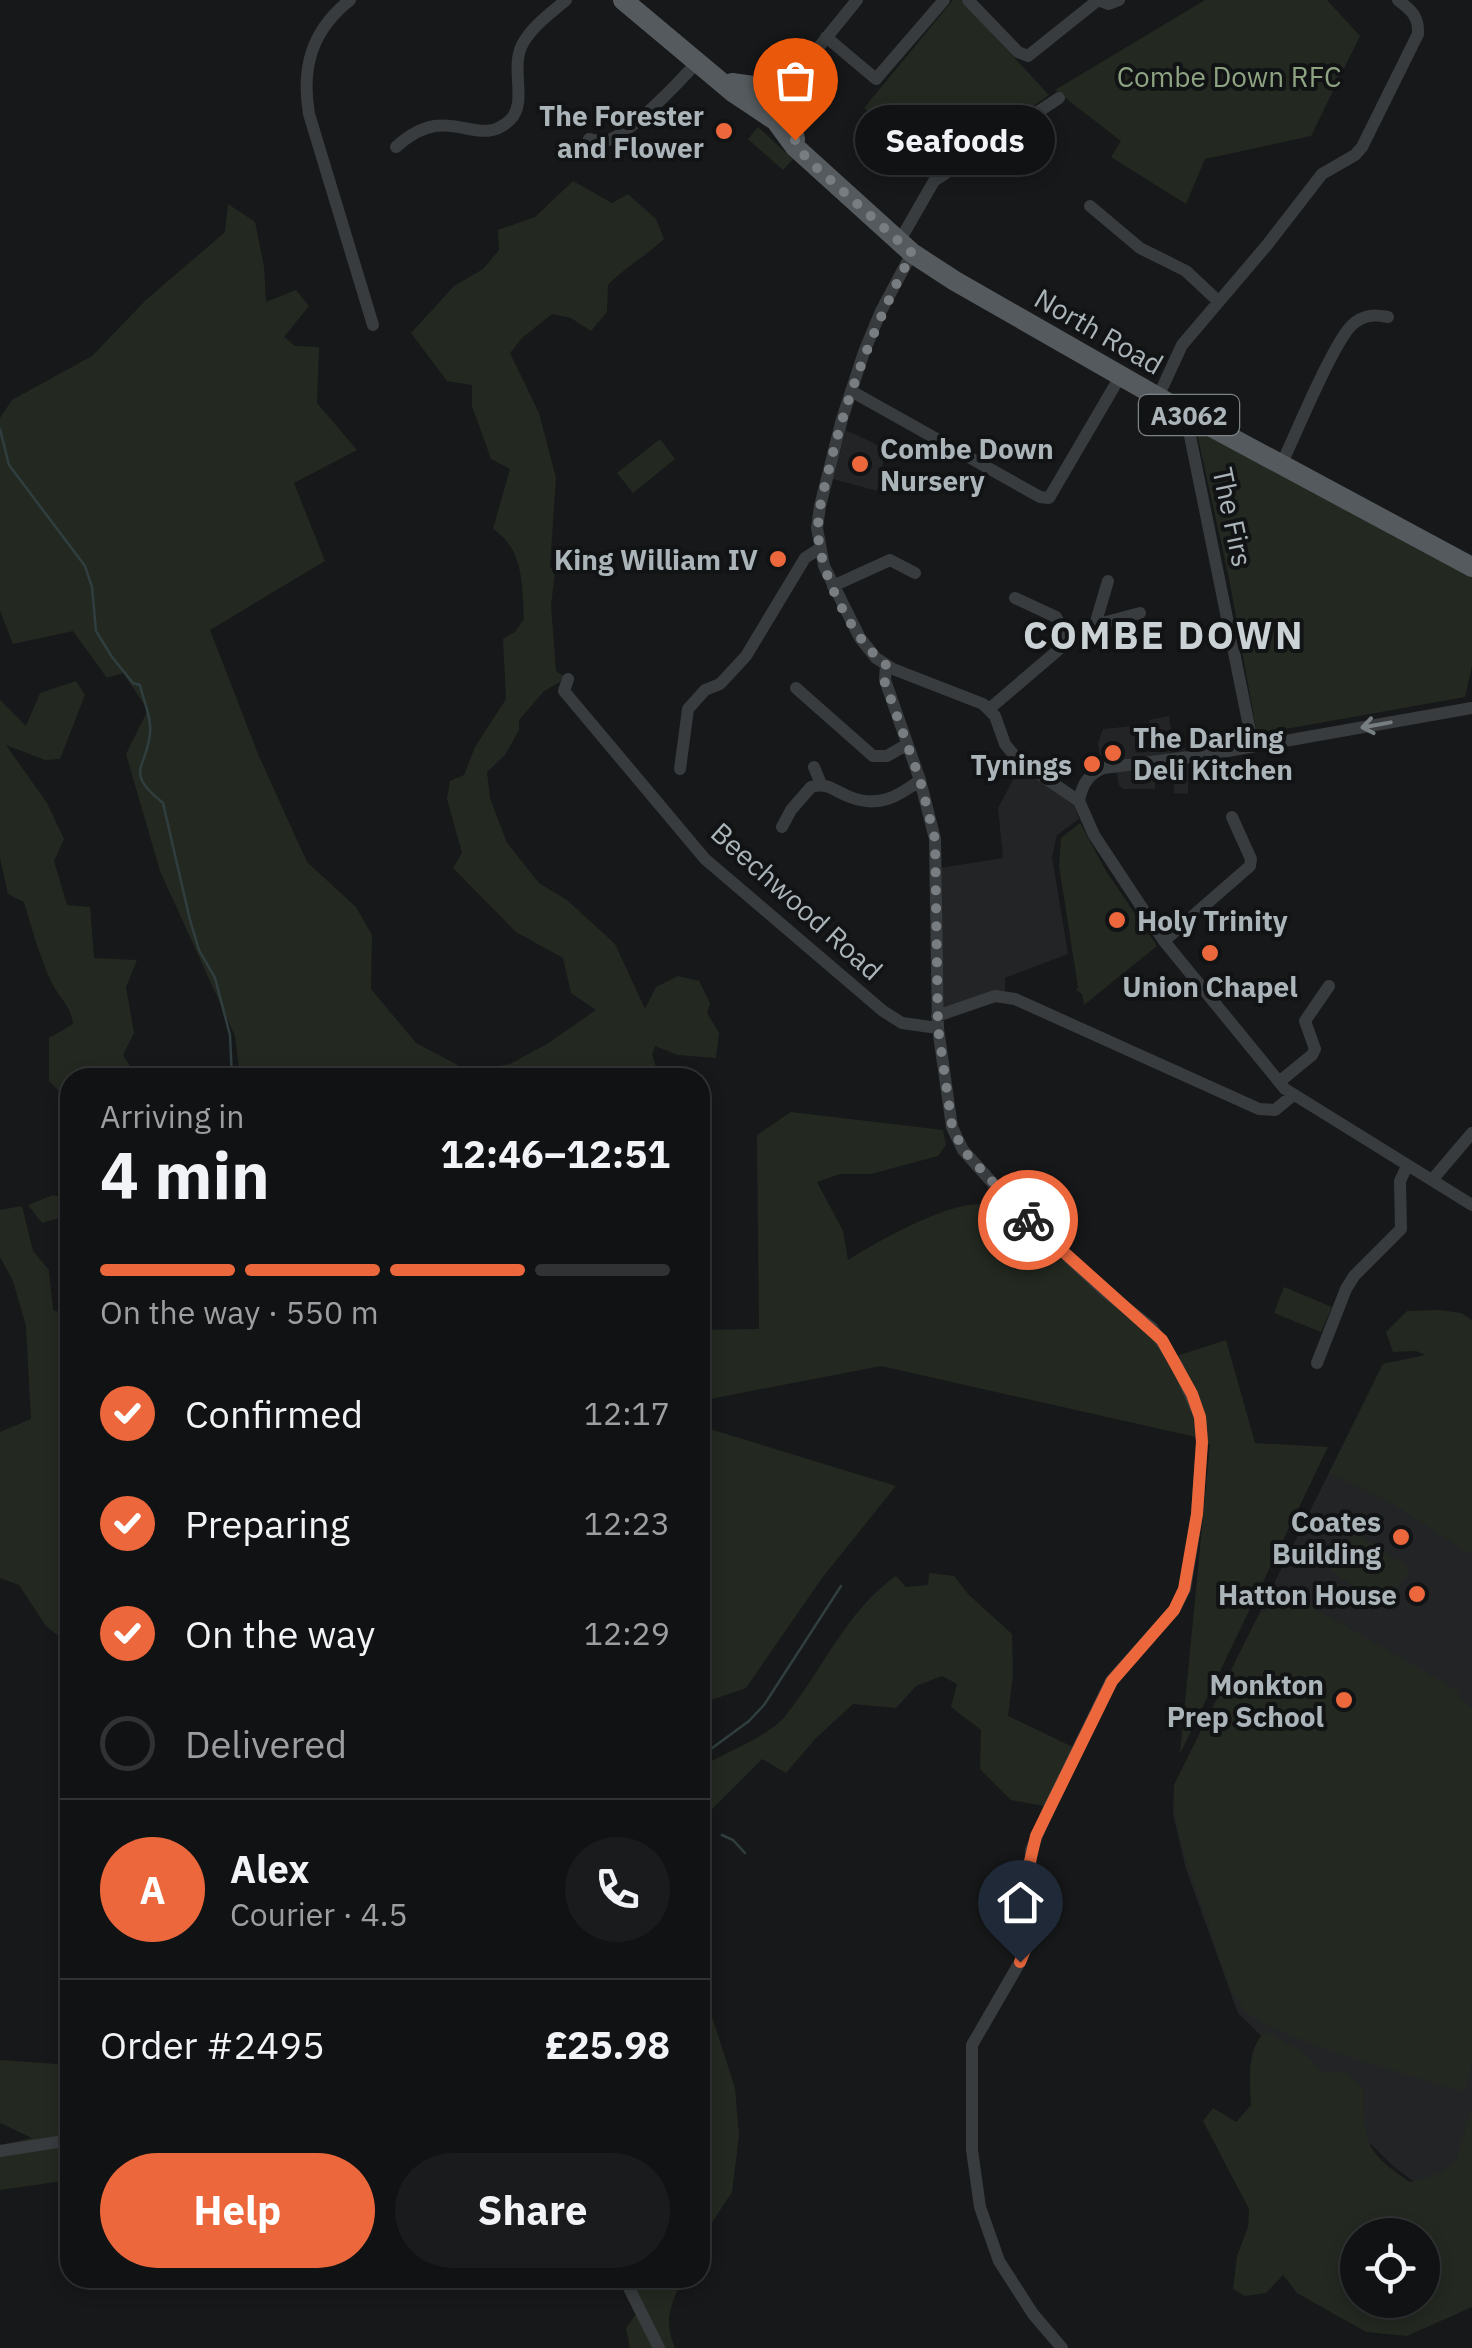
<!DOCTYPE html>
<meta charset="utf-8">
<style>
body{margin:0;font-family:"IBM Plex Sans",sans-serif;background:#1a1b1c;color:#f1f3f6;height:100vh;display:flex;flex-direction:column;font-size:38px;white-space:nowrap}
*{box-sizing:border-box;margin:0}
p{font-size:32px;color:#9c9ea0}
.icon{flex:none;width:55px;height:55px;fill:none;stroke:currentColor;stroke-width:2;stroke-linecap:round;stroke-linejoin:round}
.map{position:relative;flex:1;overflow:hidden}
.details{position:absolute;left:60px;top:1068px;width:650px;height:1220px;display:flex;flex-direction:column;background:#111213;border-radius:30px;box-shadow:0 5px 15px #0003,0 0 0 2px #303233}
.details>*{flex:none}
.buttons{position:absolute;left:1340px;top:2218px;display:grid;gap:20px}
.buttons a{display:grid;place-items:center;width:100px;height:100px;border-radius:50%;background:#111213;box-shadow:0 5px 15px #0003,0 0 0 2px #303233;font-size:50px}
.pin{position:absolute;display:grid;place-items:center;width:85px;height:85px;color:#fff;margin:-102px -42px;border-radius:50% 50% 50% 0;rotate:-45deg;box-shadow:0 0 10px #0007}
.pin .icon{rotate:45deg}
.courier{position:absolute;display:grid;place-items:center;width:100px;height:100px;margin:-50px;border:8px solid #ec683c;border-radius:50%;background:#fff;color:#222;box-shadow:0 2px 12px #0007}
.bubble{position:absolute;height:70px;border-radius:35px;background:#111213;box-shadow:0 5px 15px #0003,0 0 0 2px #303233;font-size:32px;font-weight:800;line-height:70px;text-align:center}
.headline em{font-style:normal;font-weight:800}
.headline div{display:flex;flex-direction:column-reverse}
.headline{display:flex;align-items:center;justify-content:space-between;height:170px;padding:0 40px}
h1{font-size:65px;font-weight:800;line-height:75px}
.bar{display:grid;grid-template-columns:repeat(4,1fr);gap:15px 10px;align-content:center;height:120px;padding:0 40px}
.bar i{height:12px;border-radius:8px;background:#303233}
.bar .selected{background:#ec683c}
.bar p{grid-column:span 4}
.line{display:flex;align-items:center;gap:25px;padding:0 40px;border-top:2px solid #303233}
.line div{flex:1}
.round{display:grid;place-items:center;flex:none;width:105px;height:105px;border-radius:52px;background:#1a1b1c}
ol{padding:0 40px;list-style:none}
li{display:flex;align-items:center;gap:30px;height:110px}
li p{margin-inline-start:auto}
li .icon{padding:10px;border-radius:50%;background:#ec683c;color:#fff;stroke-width:4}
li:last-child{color:#9c9ea0}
li i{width:55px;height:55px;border:5px solid #303233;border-radius:50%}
.cta{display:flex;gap:20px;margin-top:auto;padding:20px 40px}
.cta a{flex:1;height:115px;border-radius:60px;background:#ec683c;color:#fff;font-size:40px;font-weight:800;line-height:115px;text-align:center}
.cta a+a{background:#1a1b1c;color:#f1f3f6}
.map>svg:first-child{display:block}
</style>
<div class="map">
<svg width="1472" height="2348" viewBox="0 0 1472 2348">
<rect width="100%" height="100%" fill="#171819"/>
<path fill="#232426" d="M846 430 886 449 877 491 833 479Z
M1169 716 1173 741 1185 748 1188 763V794L1174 793V768H1156L1155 789H1123L1119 785 1114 760 1101 762 1098 744 1103 729 1134 726 1137 753 1152 751 1149 720Z
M1025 771 1074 803 1079 819 1057 835 1052 857 1068 954 1005 978V991L944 1008 940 868 1003 858 998 808 1015 776Z
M1472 1331V2119L1457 2167 1442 2180 1413 2181 1393 2166 1238 2013 1186 1869 1173 1814 1174 1785 1383 1364 1461 1348Z"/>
<path fill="#232921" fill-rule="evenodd" d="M953 0H961L1049 95 938 173 864 108Z
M1205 0H1327L1360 36 1311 136 1205 159 1186 204 1111 157 1121 141 1055 90Z
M758 127 793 159 783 170 748 139Z
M573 181 612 203 628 194 656 219 664 239C646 256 625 267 608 285L607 312 591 331 571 318 552 314 522 338 510 353 539 413 556 478 550 567 555 572 551 605 556 671 563 676 560 682 544 691 519 720V730L505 755 487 772 490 798 507 843 539 883 567 900 615 944 645 1009 656 987 678 976 699 981 710 1003 707 1013 719 1033 716 1058 678 1055 655 1046 652 1055 660 1078 240 1077 235 1036 160 871 126 754 148 710 123 673 107 678 73 631 13 644 0 611V418L12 400 92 356 146 300 225 232 228 204 255 222 264 267 266 302 296 290 309 306 284 337 295 346 319 347 317 403 357 450 294 483 325 561 210 630 258 754 307 862 356 907 372 935 371 989 416 1043 469 1071 510 1064 547 1044 596 1010 571 993 563 958 516 932 453 868 462 853 447 799 450 781 464 775 475 747 506 699 503 639 515 632 524 619C522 585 524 549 493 529L510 469 491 459 472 406V385L447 381 411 333 454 286 483 269 499 250 498 230 535 217Z
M1196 429 1472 577V666L1465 697 1257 734 1229 578Z
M660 439 675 459 633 493 617 473Z
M76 681 85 695 60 759 45 760 6 745 47 803 64 839 54 861 67 905 90 907 94 958 137 960 126 987 134 1033 123 1055 137 1077 70 1078V1091L61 1093 49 1081V1038L73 1024C70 1003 59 999 51 981 39 955 32 929 24 902L8 894 0 858V700L26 726 40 693Z
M1080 823 1106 871 1157 946 1084 1005 1082 994 1076 990 1078 987 1059 866 1061 838Z
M791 1112 943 1130 946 1145 938 1156 871 1174H840L817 1182 843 1231 848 1260C878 1241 946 1203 981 1204 991 1205 1002 1212 1011 1216L1149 1333 1167 1359 1226 1340 1255 1443 1328 1447 1180 1754 1210 1445 1196 1437 881 1366 700 1401V1330L759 1329 757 1135Z
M53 1195 70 1199V1215L42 1223 28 1205Z
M22 1206 33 1251 49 1270 53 1310 70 1315V1646L46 1626 19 1585 0 1578V1432L31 1419 26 1326 13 1281 0 1257V1210Z
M1284 1287 1332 1307 1321 1332 1274 1313Z
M1440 1310 1461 1313 1472 1320V1555L1388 1501 1329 1473 1383 1364 1425 1355 1416 1351 1393 1352 1386 1332 1407 1311Z
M700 1426 896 1486 822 1578 746 1688 700 1704Z
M1355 1532 1410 1569 1385 1607 1330 1570Z
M929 1573 954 1576 969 1595 1012 1634 1013 1675 1008 1716 1073 1747 1044 1806 1011 1800 980 1769 981 1730 951 1707 957 1684 942 1676 916 1686 896 1708 853 1704 816 1738 786 1773 762 1759 700 1821V1768C724 1752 769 1737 786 1715 824 1668 846 1611 896 1576L906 1587 928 1585Z
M1291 1595 1458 1691V1696L1472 1708V2063L1465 2092C1422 2078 1267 2037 1244 2009 1223 1983 1215 1941 1204 1910 1189 1869 1172 1829 1174 1785L1259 1615Z
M700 1980 735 2088 739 2136 732 2192 700 2241Z
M1265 2031 1306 2054 1320 2071 1347 2073 1363 2088C1363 2141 1365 2152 1410 2182 1471 2168 1453 2158 1472 2109V2307L1407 2336 1366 2332 1297 2293 1283 2275 1266 2293 1245 2296 1233 2289 1237 2256 1248 2227 1249 2209 1203 2121 1213 2108 1236 2122 1251 2105C1250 2079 1246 2051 1265 2031ZM1422 2235V2300H1358V2235Z
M0 2060 70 2065V2180L0 2190V2145L32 2138 0 2123Z
M627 2278H683C671 2305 663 2319 675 2348H630L626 2328 643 2305Z"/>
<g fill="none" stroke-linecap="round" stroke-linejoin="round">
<path stroke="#303e3f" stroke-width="2.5" d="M0 429 9 465 85 566 92 587 96 631 112 657 133 683 140 685C143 699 152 719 150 733 147 769 123 771 163 803L190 920 199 950 215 978 230 1035 232 1078
M700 1757 749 1721 764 1705 841 1586
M722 1835 733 1840 745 1853"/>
<path stroke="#383c3e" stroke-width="12" d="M350 0C312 30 301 67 309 114L373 325
M968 0 1018 52 1028 56 1098 0
M1098 0 1109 4 1119 0
M826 37 876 79 944 0
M791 99 801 69 857 0
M589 139C594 140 600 142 605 141 628 137 682 79 699 60
M396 147C449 98 476 152 510 120 528 103 510 69 522 45 531 27 551 13 566 0
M1090 206 1140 248 1186 271 1218 301
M899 242 934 181 1059 98
M912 253 881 311 864 352 842 419 820 506 817 528 824 566 860 638 876 658 893 669 983 704 995 716 1005 744 1017 759 1079 801 1094 835 1164 941 1285 1089 1472 1205
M851 391 1040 497 1049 498 1121 375
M1158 397 1182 345 1267 245 1322 174 1355 155 1362 147 1418 34C1419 16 1411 10 1398 0
M1191 416 1188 426 1253 746
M1281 465C1295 436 1333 343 1352 325 1363 315 1373 314 1388 317
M833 586 890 560 915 573
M1015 598 1056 617 1070 640
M1095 625 1140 613
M886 665 885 680 920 780 935 839 938 1028 952 1127 963 1150 1014 1207 1106 1292 1152 1328 1177 1365 1200 1417 1202 1442 1197 1514 1185 1589 1174 1610 1111 1681 1049 1808 1031 1850 1027 1945 1020 1962 972 2045V2150L980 2207 999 2261 1033 2314 1062 2348
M568 679 564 691 705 859 883 1011 902 1023 938 1028
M796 688 873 756H887L906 745
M989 709 1070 640 1095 625 1108 581
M814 767 821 784
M680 769 688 709 705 690 720 684 746 656 805 558 819 549
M1079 801C1082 785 1088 774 1104 768L1205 755 1472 708
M782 827 791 810 811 787C828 782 834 791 850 797 878 808 898 797 920 780
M1164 941 1250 866 1251 859 1232 817
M937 1016 995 996 1015 999 1259 1109 1275 1110 1292 1096
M1279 1082 1312 1055 1315 1049 1305 1021 1329 986
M1432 1180 1472 1133
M1317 1363 1346 1289 1354 1276 1401 1229 1400 1181 1407 1166
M0 2151 70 2140
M624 2278 659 2348"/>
<path stroke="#545a5d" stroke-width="20" d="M623 0 734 93 776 121 795 147 912 253 955 281 1191 416 1472 567
M732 83 785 90C794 103 790 123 795 139"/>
</g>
<defs><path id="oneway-shaft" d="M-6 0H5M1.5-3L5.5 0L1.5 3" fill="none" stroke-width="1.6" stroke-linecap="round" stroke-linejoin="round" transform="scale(2.5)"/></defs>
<use stroke="#777e82" href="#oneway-shaft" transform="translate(1376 725) rotate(170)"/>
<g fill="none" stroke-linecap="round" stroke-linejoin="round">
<path stroke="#777d81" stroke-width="10" stroke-dasharray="0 18" d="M795 140 806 158 912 253C876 323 847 392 829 469 824 489 818 509 818 530 818 571 853 640 886 665L884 680 920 780 935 839 938 1028 952 1126 963 1150 1028 1220"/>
<path stroke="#ec683c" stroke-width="12" d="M1020 1962 1027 1945 1028 1870 1036 1836 1112 1681 1174 1610 1184 1589 1197 1514 1202 1442 1200 1417 1192 1394 1162 1340 1028 1220"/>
</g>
<g fill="#ec683c" stroke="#121314" stroke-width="4">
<circle cx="724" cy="131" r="10"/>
<circle cx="860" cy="464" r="10"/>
<circle cx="778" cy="559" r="10"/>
<circle cx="1113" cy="753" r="10"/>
<circle cx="1092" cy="764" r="10"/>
<circle cx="1117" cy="920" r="10"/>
<circle cx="1210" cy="953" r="10"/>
<circle cx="1401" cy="1537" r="10"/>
<circle cx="1417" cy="1594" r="10"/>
<circle cx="1344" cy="1700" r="10"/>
</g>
<g text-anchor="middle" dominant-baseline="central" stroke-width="8" stroke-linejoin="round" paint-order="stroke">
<rect fill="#121314" stroke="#7c8488" stroke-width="2.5" x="1139" y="395" width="100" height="40" rx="8"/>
<g font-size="25" font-weight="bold" fill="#aab4b9">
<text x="1189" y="415">A3062</text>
</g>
<g font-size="28" fill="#8da382" stroke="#121314">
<text x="1229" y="76">Combe Down RFC</text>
</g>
<g font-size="28" font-weight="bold" fill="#aab4b9" stroke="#121314" text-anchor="end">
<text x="704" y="115">The Forester<tspan x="704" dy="32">and Flower</tspan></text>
<text x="880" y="448" text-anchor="start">Combe Down<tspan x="880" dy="32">Nursery</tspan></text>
<text x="758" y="559">King William IV</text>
<text x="1133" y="737" text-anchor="start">The Darling<tspan x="1133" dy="32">Deli Kitchen</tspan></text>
<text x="1072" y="764">Tynings</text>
<text x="1137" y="920" text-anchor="start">Holy Trinity</text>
<text x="1210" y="986" text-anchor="middle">Union Chapel</text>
<text x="1381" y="1521">Coates<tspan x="1381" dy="32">Building</tspan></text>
<text x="1397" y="1594">Hatton House</text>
<text x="1324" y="1684">Monkton<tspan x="1324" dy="32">Prep School</tspan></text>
</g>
<g font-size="28" fill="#aab4b9" stroke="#121314">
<text transform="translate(1099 331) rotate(30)">North Road</text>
<text transform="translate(1233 517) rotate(78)">The Firs</text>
<text transform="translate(797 901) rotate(42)">Beechwood Road</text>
</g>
<g font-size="38" font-weight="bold" letter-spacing="2.5" fill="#cbd2d5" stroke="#121314">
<text x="1164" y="634">COMBE DOWN</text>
</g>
</g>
</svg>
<div class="buttons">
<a><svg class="icon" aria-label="locate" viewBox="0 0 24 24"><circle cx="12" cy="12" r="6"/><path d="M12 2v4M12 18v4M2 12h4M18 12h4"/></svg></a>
</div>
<div class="pin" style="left:795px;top:140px;background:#ea580c"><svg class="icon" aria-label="bag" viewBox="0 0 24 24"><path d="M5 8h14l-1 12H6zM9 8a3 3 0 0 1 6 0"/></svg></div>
<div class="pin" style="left:1020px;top:1962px;background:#1f2937"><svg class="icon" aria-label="home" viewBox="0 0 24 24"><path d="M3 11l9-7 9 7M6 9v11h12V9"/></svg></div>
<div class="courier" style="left:1028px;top:1220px"><svg class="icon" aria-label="bike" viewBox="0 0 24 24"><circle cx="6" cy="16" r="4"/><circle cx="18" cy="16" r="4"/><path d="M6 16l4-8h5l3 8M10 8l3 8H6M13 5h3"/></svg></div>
<div class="bubble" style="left:855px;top:105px;width:200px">Seafoods</div>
<section class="details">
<div class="headline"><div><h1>4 min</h1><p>Arriving in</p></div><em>12:46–12:51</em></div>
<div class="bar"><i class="selected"></i><i class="selected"></i><i class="selected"></i><i></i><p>On the way · 550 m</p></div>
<ol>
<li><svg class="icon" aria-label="check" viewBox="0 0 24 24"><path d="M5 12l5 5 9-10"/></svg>Confirmed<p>12:17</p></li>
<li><svg class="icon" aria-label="check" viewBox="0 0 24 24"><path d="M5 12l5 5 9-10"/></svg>Preparing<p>12:23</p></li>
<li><svg class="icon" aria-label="check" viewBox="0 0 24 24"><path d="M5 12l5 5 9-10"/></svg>On the way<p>12:29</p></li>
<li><i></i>Delivered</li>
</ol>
<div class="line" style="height:180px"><b class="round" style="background:#ec683c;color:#fff">A</b><div><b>Alex</b><p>Courier · 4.5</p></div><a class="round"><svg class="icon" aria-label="phone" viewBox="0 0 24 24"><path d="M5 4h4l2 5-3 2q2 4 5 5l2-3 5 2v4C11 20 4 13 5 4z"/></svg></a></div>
<div class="line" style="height:130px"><div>Order #2495</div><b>£25.98</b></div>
<div class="cta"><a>Help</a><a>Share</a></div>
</section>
</div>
